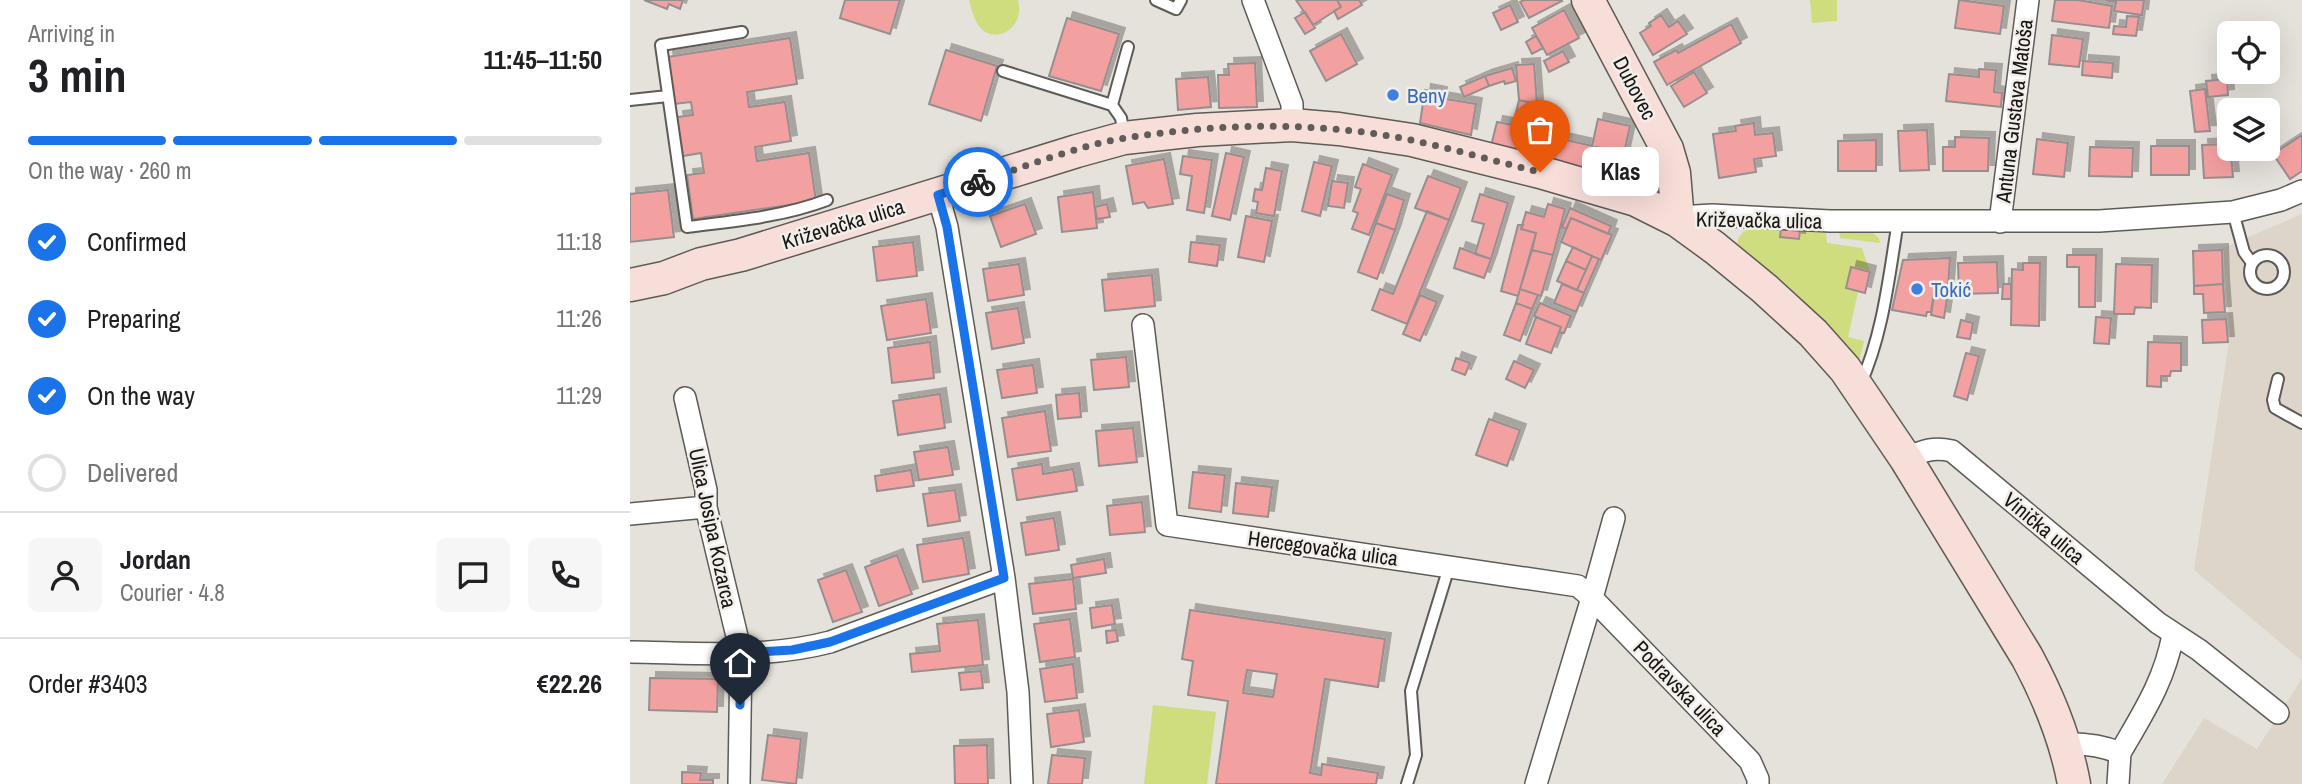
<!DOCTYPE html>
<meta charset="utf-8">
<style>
body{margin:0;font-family:"Archivo Narrow",sans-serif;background:#f6f6f6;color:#202124;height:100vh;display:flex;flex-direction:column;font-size:26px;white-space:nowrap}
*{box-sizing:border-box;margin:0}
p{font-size:23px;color:#757577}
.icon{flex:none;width:38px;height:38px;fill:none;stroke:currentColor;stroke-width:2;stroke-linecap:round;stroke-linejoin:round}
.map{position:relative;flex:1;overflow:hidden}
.details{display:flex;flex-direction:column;background:#fff;width:630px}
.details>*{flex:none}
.tools{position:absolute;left:1587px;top:21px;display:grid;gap:14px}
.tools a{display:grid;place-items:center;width:63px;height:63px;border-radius:10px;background:#fff;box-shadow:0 7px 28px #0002;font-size:35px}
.pin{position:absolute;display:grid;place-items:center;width:60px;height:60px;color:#fff;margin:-72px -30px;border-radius:50% 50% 50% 0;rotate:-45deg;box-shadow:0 0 7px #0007}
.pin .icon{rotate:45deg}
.courier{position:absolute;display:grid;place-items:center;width:70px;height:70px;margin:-35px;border:5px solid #1a73e8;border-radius:50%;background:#fff;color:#222;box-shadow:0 2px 9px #0007}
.bubble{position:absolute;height:49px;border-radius:10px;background:#fff;box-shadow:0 7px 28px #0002;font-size:23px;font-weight:700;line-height:49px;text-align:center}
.head em{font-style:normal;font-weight:700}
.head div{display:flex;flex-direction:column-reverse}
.head{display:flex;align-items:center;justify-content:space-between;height:119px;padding:0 28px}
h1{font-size:46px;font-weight:700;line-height:52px}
.bar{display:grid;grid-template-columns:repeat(4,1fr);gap:10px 7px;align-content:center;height:84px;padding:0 28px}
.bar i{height:9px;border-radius:5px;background:#e0e0e0}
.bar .active{background:#1a73e8}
.bar p{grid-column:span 4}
.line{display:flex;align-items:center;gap:18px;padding:0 28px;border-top:2px solid #e0e0e0}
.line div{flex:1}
.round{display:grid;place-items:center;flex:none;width:74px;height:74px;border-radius:10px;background:#f6f6f6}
ol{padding:0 28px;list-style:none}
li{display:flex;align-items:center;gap:21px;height:77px}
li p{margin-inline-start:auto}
li .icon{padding:7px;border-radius:50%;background:#1a73e8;color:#fff;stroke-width:4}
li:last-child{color:#757577}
li i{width:38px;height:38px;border:4px solid #e0e0e0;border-radius:50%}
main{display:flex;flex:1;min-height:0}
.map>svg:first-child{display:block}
</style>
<main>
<section class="details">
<div class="head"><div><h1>3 min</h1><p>Arriving in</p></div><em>11:45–11:50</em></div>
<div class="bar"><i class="active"></i><i class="active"></i><i class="active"></i><i></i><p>On the way · 260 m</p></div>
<ol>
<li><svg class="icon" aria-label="check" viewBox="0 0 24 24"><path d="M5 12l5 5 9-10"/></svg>Confirmed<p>11:18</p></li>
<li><svg class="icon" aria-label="check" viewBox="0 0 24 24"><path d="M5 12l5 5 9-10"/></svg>Preparing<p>11:26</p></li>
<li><svg class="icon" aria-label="check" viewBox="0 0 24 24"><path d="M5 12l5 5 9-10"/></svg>On the way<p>11:29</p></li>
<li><i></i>Delivered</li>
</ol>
<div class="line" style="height:126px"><a class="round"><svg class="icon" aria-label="person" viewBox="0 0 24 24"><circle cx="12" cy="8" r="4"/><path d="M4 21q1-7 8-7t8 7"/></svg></a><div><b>Jordan</b><p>Courier · 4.8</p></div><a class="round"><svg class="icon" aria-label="chat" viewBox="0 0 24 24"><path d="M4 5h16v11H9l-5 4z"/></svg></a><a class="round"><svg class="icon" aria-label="phone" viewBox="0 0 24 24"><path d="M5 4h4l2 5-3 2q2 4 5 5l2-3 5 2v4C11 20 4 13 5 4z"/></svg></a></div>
<div class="line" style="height:91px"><div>Order #3403</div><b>€22.26</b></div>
</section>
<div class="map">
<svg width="1672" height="784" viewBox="0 0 1672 784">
<defs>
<filter id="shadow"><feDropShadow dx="6" dy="-6" stdDeviation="0" flood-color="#0004"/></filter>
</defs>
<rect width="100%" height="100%" fill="#e5e1db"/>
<path fill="#ddd5c9" d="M1672 214V661L1564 570 1600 335 1593 248Z
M1672 678V784H1532L1574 718 1627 749Z"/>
<path fill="#cfdd7f" d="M339 0H388C389 6 390 11 388 17 383 34 361 42 349 26 344 19 341 8 339 0Z
M1180 0H1207V21L1182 23Z
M1123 227 1190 229 1196 233 1197 243 1232 248 1240 272 1221 268 1216 288 1228 292 1218 337 1234 341 1230 358 1226 363 1107 250C1107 236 1111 232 1123 227Z
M1234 230 1242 232 1249 238 1250 243 1210 238 1209 231Z
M523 705 586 712 577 784H514Z"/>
<path fill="#f3a1a0" stroke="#978f8f" stroke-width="2" fill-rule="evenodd" filter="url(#shadow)" d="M14 0H53L50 9 39 4 37 9Z
M215 0H270L260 34 210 18Z
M666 0H707L711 7 683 25Z
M707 0H729L732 5 708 19 704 11 711 7Z
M894 0H931L932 1 899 18 890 2Z
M1329 0 1374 6 1370 34 1325 28Z
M1425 0H1448L1482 6 1479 28 1422 21Z
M1475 0H1514L1512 15 1484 11 1486 2Z
M880 5 888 22 871 30 863 13Z
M934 10 949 38 917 55 902 28Z
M675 12 685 28 675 34 665 18Z
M1031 15 1039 27 1048 21 1057 34 1023 55 1010 33 1021 26 1019 23Z
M1497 16 1509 17 1506 36 1483 34 1484 26 1496 27Z
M437 18 489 34 471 91 419 76Z
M1101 24 1111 43 1037 85 1024 62 1046 50 1048 53Z
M711 34 727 64 696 81 680 51Z
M1422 35 1453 39 1449 67 1419 64Z
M906 36 913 48 902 54 896 42Z
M160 38 167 84 117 92 119 107 155 102 161 141 125 147 127 161 179 153 186 201 63 219 57 175 74 173 71 153 53 156 47 117 63 115 61 102 44 104 37 57Z
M316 50 367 66 351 121 299 104Z
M933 51 939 62 919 72 914 61Z
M1453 61 1483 63 1482 78 1452 75Z
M625 63 627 107 589 108 588 75H599L598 64Z
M904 64 907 104 889 100 886 65Z
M882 68 886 81 875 84 874 81 859 86 855 76Z
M1349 69 1366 70 1364 92 1372 93 1371 107 1316 101 1319 74 1349 77Z
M1064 72 1077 93 1054 107 1041 86Z
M855 76 859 86 834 97 830 87Z
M578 77 581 107 548 110 546 79Z
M1597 79 1598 95 1578 97 1576 81Z
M1575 89 1580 131 1565 132 1560 91Z
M795 90 811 93 810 98 846 104 841 135 790 123Z
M889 100 907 104 896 154 861 146 867 122 883 125Z
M968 119 1000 126 994 153 962 146Z
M1124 123 1125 135 1143 133 1146 156 1124 159 1126 172 1089 178 1083 134 1106 131 1105 126Z
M1297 130 1299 170 1270 171 1268 131Z
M1672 135V171L1660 179 1643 154Z
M1325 137 1359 138 1358 171H1313V147H1325Z
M927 138 994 153 989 177 921 161Z
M1407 139 1438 143 1434 177 1403 174Z
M1246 140V171H1208V141Z
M1600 144 1603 177 1574 178 1572 145Z
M1521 146H1559V175H1521Z
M1460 147 1503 148 1502 177 1459 176Z
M596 153 614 157 600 220 582 216Z
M553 156 582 160 574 213 557 210 562 176 550 174Z
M534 159 543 204 518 208 514 202 503 204 496 166Z
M684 162 702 166 690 216 672 211Z
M733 164 762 175 739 235 722 229 728 213 723 211 731 189 725 187Z
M636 168 652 171 644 216 626 213 628 202 623 201 625 189 632 190Z
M798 176 831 188 819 220 785 208Z
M702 181 718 183 714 208 698 206Z
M38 190 44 237 0 242V194Z
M463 192 467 228 432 232 428 197Z
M757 194 774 200 765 230 746 223Z
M850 194 878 203 861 259 845 254 854 224 842 221Z
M395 204 406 234 371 247 360 216Z
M477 204 480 217 467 219 465 207Z
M918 204 935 209 923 255 902 250 906 233 891 229 896 212 914 217Z
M940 208 981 226 978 234 941 218 936 229 932 227Z
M797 211 819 220 777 324 742 310 750 289 763 294Z
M616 216 642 221 634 262 608 257Z
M941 218 982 235 971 260 931 242Z
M746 223 765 230 747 279 728 272Z
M888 225H893L891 229 906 233 888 296 871 291Z
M1151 229 1170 231 1169 239 1150 237Z
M283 242 287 276 247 281 243 247Z
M561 242 590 245 587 266 559 262Z
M943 247 962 256 956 270 936 261Z
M830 248 861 259 854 278 824 268Z
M902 250 923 255 911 296 890 289Z
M1592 250 1593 284 1564 286 1563 251Z
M1437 255H1466L1465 307H1449V267H1437Z
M962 256 969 259 954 293 947 290Z
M1320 258 1318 287 1305 286 1301 312H1297L1296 316 1262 310 1273 260Z
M936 261 956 270 947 290 927 281Z
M1367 262 1368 293 1329 294 1328 263Z
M1393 263H1410L1409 326 1381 325 1382 269 1393 270Z
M389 264 394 295 358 301 353 269Z
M1486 264 1522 265 1521 308 1505 307 1504 314H1484Z
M1221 267 1240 272 1235 293 1216 288Z
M522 275 525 306 475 311 472 280Z
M932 284 954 293 946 312 924 303Z
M1373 284H1381V299H1372Z
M1593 284 1595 312 1574 313 1573 294H1564V286Z
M890 289 908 295 902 309 886 303Z
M1305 290 1318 292 1314 318 1301 315Z
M790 295 807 302 790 341 773 334Z
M296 299 301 333 257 340 251 306Z
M886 303 902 309 890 341 874 335Z
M910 303 941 316 934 333 929 332 931 327 904 316Z
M388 308 394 343 362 349 356 313Z
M906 317 931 327 921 353 896 344Z
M1466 317 1481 318 1479 344 1464 343Z
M1596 319 1598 342 1573 343 1572 320Z
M1331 320 1343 323 1340 339 1327 337Z
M300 342 304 378 262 383 258 348Z
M1518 342 1551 343V371H1541L1540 376H1531V387L1517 386Z
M1336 353 1349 356 1337 400 1324 396Z
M496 357 499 387 464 390 461 360Z
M826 358 840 363 835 375 822 370Z
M884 361 904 370 895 388 876 379Z
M403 365 407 393 372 398 367 370Z
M449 393 451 417 428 419 426 395Z
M310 394 315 428 268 435 263 401Z
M415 411 421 451 378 457 372 418Z
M859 419 890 430 877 466 846 455Z
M503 428 507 462 469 466 466 431Z
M318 447 323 475 289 480 284 452Z
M412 464 413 474 443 469 447 491 387 500 382 469Z
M281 470 284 486 247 491 245 476Z
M563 472 595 475 591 512 559 508Z
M606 483 642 487 638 517 603 513Z
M325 490 330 521 298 526 293 494Z
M512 502 515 532 480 535 477 506Z
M424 518 429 550 396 555 391 523Z
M333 538 339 574 293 582 287 545Z
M267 555 282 594 249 606 235 567Z
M474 559 476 573 443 578 441 565Z
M216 570 232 612 203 622 188 580Z
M443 579 446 609 403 614 399 584Z
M482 605 485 624 462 628 460 608Z
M560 610 755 639 748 687 695 679 680 773 691 775 692 764 748 773 746 784H586L598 701 558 695 563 661 552 659ZM617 670 647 674 643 697 613 693Z
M440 619 445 657 410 662 404 624Z
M348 620 353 665 282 672 280 654 310 651 307 624Z
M486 630 488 641 477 643 476 631Z
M443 664 447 698 415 702 410 669Z
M351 671 353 688 331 690 329 673Z
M20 678 88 679 87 712 19 710Z
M449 710 454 742 421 747 417 714Z
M138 735 171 739 166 784 132 780Z
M357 745 358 784H325L324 746Z
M422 755 455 758 452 784H418Z
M52 772 71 773 70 780H83V784H52Z"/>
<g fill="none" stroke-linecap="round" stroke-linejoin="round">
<g stroke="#5e5b56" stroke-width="14">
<path id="service" d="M526 0 546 9 551 0
M112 32 31 45 57 227C104 221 152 217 197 200
M373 71 482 105
M0 100 38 96
M494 135 491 118 482 105 498 47
M1603 212 1614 252 1622 263
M1620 272a17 17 0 1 1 34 0a17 17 0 1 1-34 0Z
M1648 379 1643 400 1645 408 1672 423
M1230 385C1253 335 1259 276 1268 221
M777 784 786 755 781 691 819 567"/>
</g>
<g stroke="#5e5b56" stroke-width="24">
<path id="minor" d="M623 0 662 104V125
M308 195 317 227 374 578 388 692 392 784
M1048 221 1065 216 1082 215 1200 221H1469L1603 212 1651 200 1672 191
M1370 222 1398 0
M513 325 537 525 948 586 962 598 984 518
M55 398 76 490V507L111 653 109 784
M1276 459C1293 450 1304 447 1322 451L1528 623 1569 650 1648 713
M0 514 76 507
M0 652C66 653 135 659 200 642L374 578
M1432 744C1454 743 1471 745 1490 753L1488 784
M1490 753C1513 713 1534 682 1543 635
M906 784 962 598 1120 761 1128 779V784"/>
</g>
<g stroke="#5e5b56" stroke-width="35">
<path id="secondary" d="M958 0 1037 149 1044 173 1048 221
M0 285 34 278 71 264 111 255 447 151 494 138 567 130 662 125 709 129 782 140 910 172 1006 200 1048 221 1085 248 1135 289 1183 333 1215 369 1276 459 1397 657C1418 696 1436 740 1444 784"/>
</g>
<use href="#service" stroke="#fff" stroke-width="10"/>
<use href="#minor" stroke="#fff" stroke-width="21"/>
<use href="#secondary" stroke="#f8ded9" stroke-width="32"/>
</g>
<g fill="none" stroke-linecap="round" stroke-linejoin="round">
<path stroke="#5f5c59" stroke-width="7" stroke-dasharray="0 12.6" d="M348 182C395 167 449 145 496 138 591 123 687 121 781 140 824 149 867 162 910 172"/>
<path stroke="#1a73e8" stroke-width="9" d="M110 705 111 653 162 650 200 642 374 578 317 227 308 195 348 182"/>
</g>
<g fill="#3f7fe0" stroke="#f2eee9" stroke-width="2.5">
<circle cx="763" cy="95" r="7"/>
<circle cx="1287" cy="289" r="7"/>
</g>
<g text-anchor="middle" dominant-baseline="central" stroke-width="5" stroke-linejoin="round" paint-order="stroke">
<g font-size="21" fill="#171513" stroke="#f2eee9">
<text transform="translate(1005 88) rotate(62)">Dubovec</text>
<text transform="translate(1384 111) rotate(-83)">Antuna Gustava Matoša</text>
<text transform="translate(1129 220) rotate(1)">Križevačka ulica</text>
<text transform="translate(213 224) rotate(-17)">Križevačka ulica</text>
<text transform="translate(83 528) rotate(78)">Ulica Josipa Kozarca</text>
<text transform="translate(1414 528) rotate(40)">Vinička ulica</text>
<text transform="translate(693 548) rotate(8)">Hercegovačka ulica</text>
<text transform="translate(1050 688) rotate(46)">Podravska ulica</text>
</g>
<g font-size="21" fill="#366cbe" stroke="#f2eee9" text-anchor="start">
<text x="777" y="95">Beny</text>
<text x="1301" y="289">Tokić</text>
</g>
</g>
</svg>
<div class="tools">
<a><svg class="icon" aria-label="locate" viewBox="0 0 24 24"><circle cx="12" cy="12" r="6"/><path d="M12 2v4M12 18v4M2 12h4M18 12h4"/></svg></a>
<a><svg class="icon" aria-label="layers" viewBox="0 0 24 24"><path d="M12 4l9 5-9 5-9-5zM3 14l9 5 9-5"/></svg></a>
</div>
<div class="pin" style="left:910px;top:172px;background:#ea580c"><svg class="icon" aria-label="bag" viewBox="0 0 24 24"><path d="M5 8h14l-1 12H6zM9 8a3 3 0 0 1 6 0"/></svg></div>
<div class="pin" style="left:110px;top:705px;background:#1f2937"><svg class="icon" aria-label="home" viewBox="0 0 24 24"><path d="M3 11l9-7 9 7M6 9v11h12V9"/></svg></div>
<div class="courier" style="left:348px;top:182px"><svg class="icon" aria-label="bike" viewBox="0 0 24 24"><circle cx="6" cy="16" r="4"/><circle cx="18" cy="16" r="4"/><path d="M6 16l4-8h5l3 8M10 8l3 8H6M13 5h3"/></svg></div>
<div class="bubble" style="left:952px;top:147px;width:77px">Klas</div>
</div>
</main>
